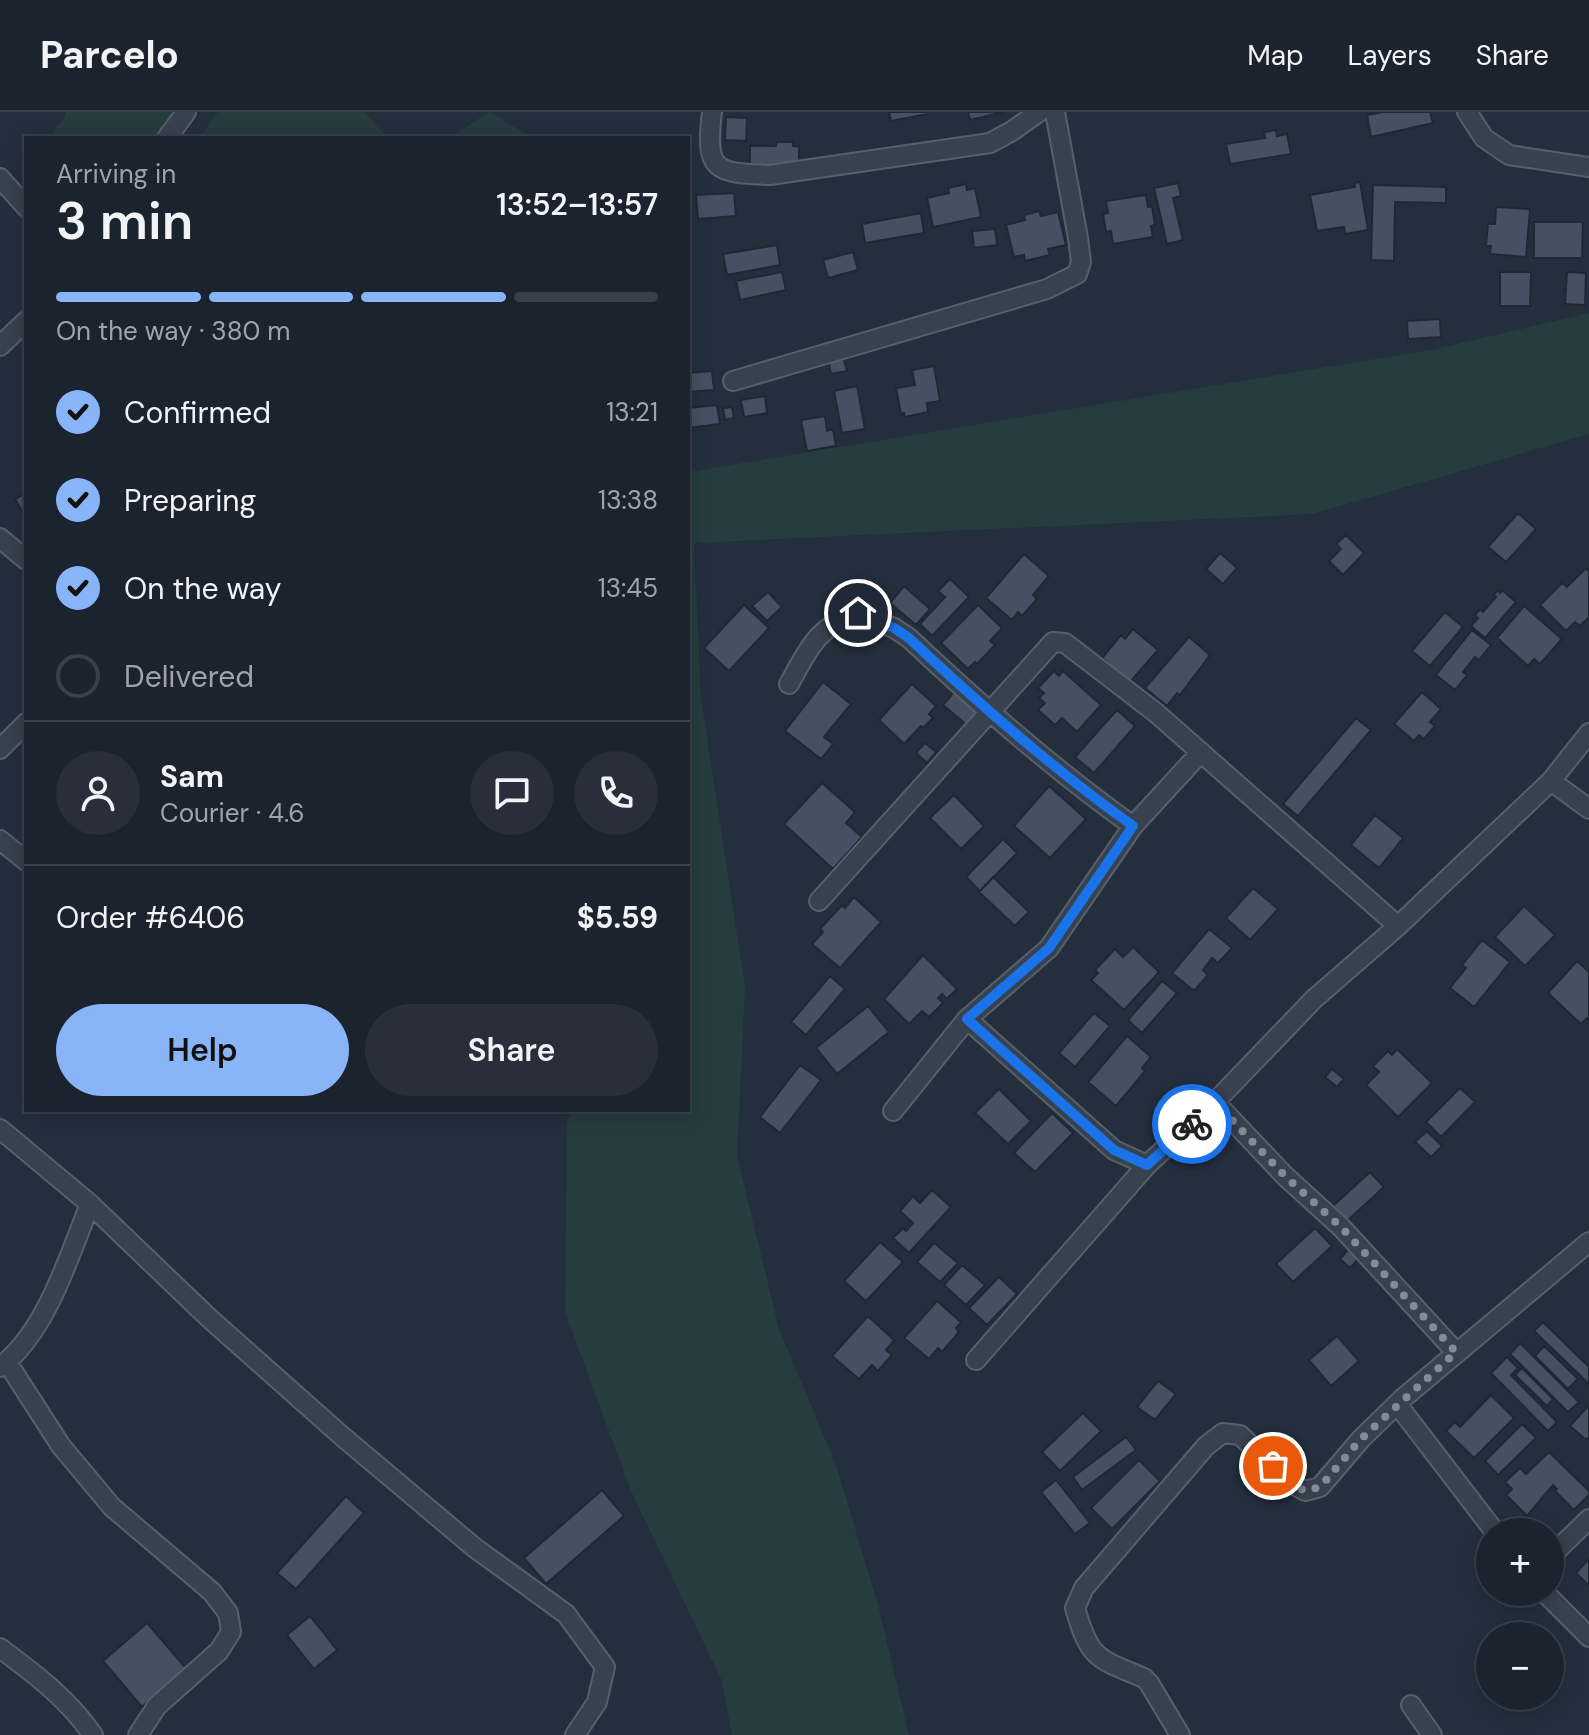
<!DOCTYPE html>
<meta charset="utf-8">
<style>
body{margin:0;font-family:"DM Sans",sans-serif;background:#282f3a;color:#f1f3f6;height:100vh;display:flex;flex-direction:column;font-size:30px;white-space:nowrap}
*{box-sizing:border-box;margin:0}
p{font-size:26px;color:#a0a4aa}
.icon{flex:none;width:44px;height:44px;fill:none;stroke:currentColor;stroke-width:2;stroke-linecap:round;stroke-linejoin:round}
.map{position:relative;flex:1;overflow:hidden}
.side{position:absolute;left:24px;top:24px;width:666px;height:976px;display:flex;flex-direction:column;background:#1b232e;border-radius:0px;box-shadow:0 4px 20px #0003,0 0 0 2px #39404a}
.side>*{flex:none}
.tools{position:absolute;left:1476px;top:1406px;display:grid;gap:16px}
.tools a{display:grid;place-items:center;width:88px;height:88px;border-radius:50%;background:#1b232e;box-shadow:0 4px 20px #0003,0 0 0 2px #39404a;font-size:40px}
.pin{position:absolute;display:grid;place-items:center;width:68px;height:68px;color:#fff;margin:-34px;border:4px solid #fff;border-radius:50%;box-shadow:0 2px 8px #0007}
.courier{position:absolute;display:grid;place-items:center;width:80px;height:80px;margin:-40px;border:6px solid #1a73e8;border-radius:50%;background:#fff;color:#222;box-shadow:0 2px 10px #0007}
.head em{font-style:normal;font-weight:600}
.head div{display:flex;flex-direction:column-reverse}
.head{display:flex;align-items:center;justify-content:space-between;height:136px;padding:0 32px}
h1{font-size:52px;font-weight:600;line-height:60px}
.bar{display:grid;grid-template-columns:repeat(4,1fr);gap:12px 8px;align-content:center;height:96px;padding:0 32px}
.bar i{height:10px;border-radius:6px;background:#39404a}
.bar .current{background:#8ab4f8}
.bar p{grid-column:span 4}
.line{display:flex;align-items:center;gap:20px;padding:0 32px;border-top:2px solid #39404a}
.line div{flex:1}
.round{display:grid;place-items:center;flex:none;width:84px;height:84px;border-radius:42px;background:#282f3a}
ol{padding:0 32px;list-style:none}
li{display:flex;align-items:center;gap:24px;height:88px}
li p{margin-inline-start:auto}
li .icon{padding:8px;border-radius:50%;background:#8ab4f8;color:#111;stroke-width:4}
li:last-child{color:#a0a4aa}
li i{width:44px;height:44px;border:4px solid #39404a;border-radius:50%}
.primary-button{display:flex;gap:16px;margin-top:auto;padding:16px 32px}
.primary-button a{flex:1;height:92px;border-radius:48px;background:#8ab4f8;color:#111;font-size:32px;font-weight:600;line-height:92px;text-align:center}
.primary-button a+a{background:#282f3a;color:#f1f3f6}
header{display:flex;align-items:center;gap:48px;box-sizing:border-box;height:112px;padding:0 40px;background:#1b232e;border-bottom:2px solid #39404a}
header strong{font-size:38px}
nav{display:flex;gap:44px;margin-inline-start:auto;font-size:28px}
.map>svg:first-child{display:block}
</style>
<header>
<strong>Parcelo</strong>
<nav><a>Map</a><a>Layers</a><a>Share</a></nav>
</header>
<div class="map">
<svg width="1589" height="1623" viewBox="0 0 1589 1623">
<rect width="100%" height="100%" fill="#242f3e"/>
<path fill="#263c3f" d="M65 0H173L155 26H48L66 3Z
M218 0H364L388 26H199Z
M490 0 532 26H448Z
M1589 201V322L1312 402 694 431 701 587 745 875 737 1044 779 1217 836 1353 878 1493 909 1623H732L722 1569 631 1379 565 1200 567 1008 572 998H688V360L1436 237Z"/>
<path fill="#455162" stroke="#1f2835" stroke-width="2" d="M889 0H927L928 2 891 9Z
M968 0H1004L970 8Z
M1383 0H1430L1433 11 1371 25 1367 3Z
M726 5 747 6 746 29 725 28Z
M1276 18 1277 24 1287 22 1291 42 1230 52 1226 32 1265 26 1264 20Z
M776 30H793V34L799 35V54L750 53V34H776Z
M1360 70 1368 118 1345 122 1344 115 1317 119 1310 83 1355 75V71Z
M1178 71 1181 84 1173 86 1183 128 1167 132 1154 76Z
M966 72 967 78 975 76 981 105 933 115 927 86 949 81 948 76Z
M1373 73 1446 75V91L1395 90 1394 149 1371 148Z
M734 81 736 104 698 107 696 83Z
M1146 83 1148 95 1152 94 1155 113 1151 114 1153 125 1113 132 1111 119 1106 120 1103 102 1108 101 1106 89Z
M1496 95 1530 97 1526 145 1490 142 1491 134H1486L1488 112H1495Z
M1039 99 1041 104 1058 100 1066 133 1048 137 1050 143 1025 149 1024 143 1014 145 1006 113 1025 108 1024 103Z
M921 101 924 121 865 131 862 112Z
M1534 110H1583L1582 146H1534Z
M995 117 997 133 974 136 972 119Z
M777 133 780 153 727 163 723 142Z
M853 140 858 158 828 166 823 148Z
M782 160 786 178 740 188 736 169Z
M1500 160H1531L1530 194H1500Z
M1567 160 1586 161 1585 193 1565 192Z
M1440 207 1441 225 1408 227 1407 209Z
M843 244 847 259 831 262 828 247Z
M934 254 940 289 927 291 928 300 905 305 904 301 901 302 896 276 915 273 912 258Z
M712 259 714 278 688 280V261Z
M857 274 865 317 842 321 834 279Z
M765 284 767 301 744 305 741 288Z
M717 293 720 312 688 316V296Z
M732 295 734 306 725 308 723 296Z
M825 304 827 319 833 317 836 334 807 339 801 308Z
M26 381V399L23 401 15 387Z
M1518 401 1536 417 1506 450 1488 435Z
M1346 423 1364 441 1343 463 1329 449 1341 437 1336 432Z
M1220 441 1237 456 1223 472 1206 457Z
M1024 442 1049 464 1033 483 1037 487 1022 504 1018 500 1012 508 986 486Z
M1586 456 1589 459V505L1580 514 1575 510 1566 519 1540 493 1562 471 1567 475Z
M950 467 969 485 932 524 920 512 945 485 938 479Z
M904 474 930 497 916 513 890 491Z
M1498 478 1500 481 1502 478 1516 490 1485 526 1471 514 1478 506 1475 503 1480 497 1483 500 1496 485 1494 483Z
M768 480 782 495 767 509 752 494Z
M744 493 769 516 729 559 704 536Z
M978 493 1002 516 990 529 995 533 977 552 975 550 968 557 941 531Z
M1524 494 1562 527 1540 552 1534 547 1528 554 1497 526Z
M1445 500 1463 515 1430 554 1412 539Z
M1133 517 1158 538 1130 570 1102 546 1121 523 1125 527Z
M1472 518 1491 533 1479 548 1475 545 1463 560 1467 563 1455 578 1436 563Z
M1189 525 1210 543 1180 583 1177 581 1167 594 1145 576Z
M1054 559 1059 564 1063 559 1101 593 1077 620 1062 606 1055 613 1038 598 1045 591 1039 586 1044 581 1038 576Z
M823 570 851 592 824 625 833 632 821 647 785 619Z
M912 572 936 594 929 602 933 606 923 616 921 614 904 632 879 608Z
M954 580 979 601 968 614 943 593Z
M1422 580 1441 597 1430 610 1435 614 1424 627 1419 623 1414 629 1394 612Z
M1117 598 1135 614 1094 661 1075 645Z
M1356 606 1371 618 1298 704 1283 692Z
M925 631 936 640 927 651 916 641Z
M822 671 855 700 846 711 862 725 833 757 784 712Z
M1049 674 1086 707 1050 746 1014 714Z
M954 683 984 714 961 737 930 706Z
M1375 703 1403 726 1379 756 1351 733Z
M1003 727 1017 741 980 779 966 765Z
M993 765 1029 800 1015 814 979 780Z
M1253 776 1278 797 1250 828 1226 806Z
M854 785 881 810 840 856 812 832 823 820 820 817 842 793 845 796Z
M1524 794 1555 823 1525 854 1495 825Z
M1209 817 1232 836 1218 851 1212 846 1203 858 1208 863 1194 879 1172 861Z
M1482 828 1510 850 1474 895 1450 876 1466 856 1462 853Z
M1133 835 1159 860 1124 898 1091 868 1098 861 1095 858 1115 837 1123 845Z
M923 843 957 877 947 887 942 882 938 886 943 891 929 905 922 899 909 912 884 887Z
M1577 849 1589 860V907L1587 906 1581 912 1548 881Z
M830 864 845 877 806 923 791 910Z
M1162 869 1177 881 1142 921 1128 908Z
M868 894 889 920 837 962 816 936Z
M1094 901 1110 914 1075 955 1059 941Z
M1127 924 1151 945 1142 956 1145 959 1116 994 1088 970Z
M1397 937 1432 971 1398 1005 1366 973 1379 960 1373 954 1388 939 1392 943Z
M800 953 821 968 780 1021 760 1005Z
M1332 957 1344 967 1337 975 1325 965Z
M1460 976 1475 990 1441 1025 1426 1010Z
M999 977 1031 1009 1008 1032 975 1001Z
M1052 1001 1073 1021 1035 1060 1014 1041Z
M1427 1019 1442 1034 1431 1045 1415 1030Z
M1370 1060 1384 1075 1347 1109 1333 1094Z
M932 1078 951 1095 909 1141 893 1126 903 1116 906 1119 913 1111 900 1099 913 1084 920 1091Z
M1315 1116 1332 1134 1293 1170 1276 1152Z
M880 1130 903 1150 866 1189 844 1169Z
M934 1131 958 1151 940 1170 917 1150Z
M1350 1136 1360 1145 1350 1156 1340 1147Z
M962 1153 985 1173 966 1193 944 1173Z
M999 1165 1017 1182 987 1213 969 1196Z
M937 1189 961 1210 956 1216 959 1220 942 1240 938 1236 929 1247 904 1226Z
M868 1204 894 1228 886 1238 892 1243 878 1259 872 1253 859 1267 832 1244Z
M1543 1210 1589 1255V1272L1534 1219Z
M1337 1224 1359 1249 1331 1274 1309 1248Z
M1520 1231 1579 1290 1568 1300 1510 1242Z
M1544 1234 1578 1267 1568 1277 1535 1244Z
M1507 1245 1518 1256 1511 1263 1557 1310 1548 1319 1491 1261Z
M1522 1256 1553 1287 1547 1294 1515 1263Z
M1158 1269 1176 1282 1155 1308 1137 1295Z
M1491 1283 1514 1306 1474 1346 1446 1319 1455 1310 1460 1315Z
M1589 1293V1325L1586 1328 1570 1314Z
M1083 1301 1101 1319 1060 1359 1042 1340Z
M1522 1312 1536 1326 1498 1363 1485 1349Z
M1126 1325 1136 1338 1082 1378 1073 1365Z
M1549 1340 1589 1379V1383L1574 1398 1555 1379 1557 1377 1553 1373 1527 1404 1506 1383 1512 1377 1505 1370 1520 1356 1526 1362Z
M1139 1348 1160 1369 1112 1417 1091 1396Z
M1056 1368 1090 1411 1075 1422 1041 1380Z
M602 1378 624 1404 546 1472 524 1446Z
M346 1384 364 1401 296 1477 277 1461Z
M1589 1447V1474L1576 1461Z
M310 1504 337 1538 314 1557 287 1523Z
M147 1511 186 1556 142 1595 103 1549Z"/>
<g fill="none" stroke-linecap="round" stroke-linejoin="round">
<g stroke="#565f6c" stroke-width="22">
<path id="street" d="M712 0C705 59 714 61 770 63L990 31 1012 19 1039 0
M1467 0 1484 26 1509 43 1589 55
M167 26 186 0
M0 66 26 95
M0 234 26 209
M733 269 1047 177 1077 162 1081 150 1078 126 1055 0
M0 426 26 448
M789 572C808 538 818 513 858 501L894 516 909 526C980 593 1053 657 1133 714
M0 637 26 611
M1551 669 1589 697
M0 728 26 749
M819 789 1053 530 1065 531 1155 600 1398 814
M967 907 1114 1038 1147 1053
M1215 990 1285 1064 1341 1115 1456 1240
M893 999 967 907 1049 836 1133 714 1201 640
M0 1017 90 1092 209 1206 343 1325 475 1436 566 1502 605 1555 597 1590 575 1623
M976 1248 1147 1053 1215 990 1314 887 1398 814 1551 669 1589 621
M7 1250 61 1334 112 1395 212 1480 228 1501 231 1520 219 1539 157 1594 138 1623
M0 1255C46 1221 69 1144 90 1092
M1397 1292 1495 1420
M1550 1445 1589 1407
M1544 1480 1589 1525
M0 1536C35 1562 68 1587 93 1623
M1411 1593 1432 1623
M1180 1623 1149 1571 1144 1566C1097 1546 1090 1548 1075 1496L1084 1476 1206 1334 1223 1321 1240 1323 1289 1370 1305 1379 1320 1375 1361 1327 1402 1287 1589 1130"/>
</g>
<use href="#street" stroke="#38414e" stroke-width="18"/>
</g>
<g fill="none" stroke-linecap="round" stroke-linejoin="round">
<path stroke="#828b98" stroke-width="8" stroke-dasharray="0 14.4" d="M1192 1012 1215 990 1285 1064 1341 1115 1456 1240 1361 1327 1320 1375 1305 1379 1289 1370 1273 1354"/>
<path stroke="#1a73e8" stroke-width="10" d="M858 501 894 516 909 526C980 593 1053 657 1133 714L1049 836 967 907 1114 1038 1147 1053 1192 1012"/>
</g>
</svg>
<div class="tools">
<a>+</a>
<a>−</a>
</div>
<div class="pin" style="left:1273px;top:1354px;background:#ea580c"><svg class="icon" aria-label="bag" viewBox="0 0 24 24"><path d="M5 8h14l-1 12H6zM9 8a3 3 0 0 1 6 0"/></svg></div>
<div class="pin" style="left:858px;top:501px;background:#1f2937"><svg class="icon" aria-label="home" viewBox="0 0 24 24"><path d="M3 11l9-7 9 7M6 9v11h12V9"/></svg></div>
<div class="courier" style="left:1192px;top:1012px"><svg class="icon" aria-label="bike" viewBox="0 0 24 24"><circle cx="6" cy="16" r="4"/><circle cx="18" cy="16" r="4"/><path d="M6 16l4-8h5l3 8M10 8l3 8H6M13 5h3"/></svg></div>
<section class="side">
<div class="head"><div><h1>3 min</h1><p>Arriving in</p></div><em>13:52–13:57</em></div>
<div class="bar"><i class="current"></i><i class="current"></i><i class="current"></i><i></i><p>On the way · 380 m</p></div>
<ol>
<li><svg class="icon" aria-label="check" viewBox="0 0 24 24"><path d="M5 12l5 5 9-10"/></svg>Confirmed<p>13:21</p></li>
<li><svg class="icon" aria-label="check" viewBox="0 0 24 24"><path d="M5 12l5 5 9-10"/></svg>Preparing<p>13:38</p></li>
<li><svg class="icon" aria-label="check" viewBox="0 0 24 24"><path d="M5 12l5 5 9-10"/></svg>On the way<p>13:45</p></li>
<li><i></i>Delivered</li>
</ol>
<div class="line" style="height:144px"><a class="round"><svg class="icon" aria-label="person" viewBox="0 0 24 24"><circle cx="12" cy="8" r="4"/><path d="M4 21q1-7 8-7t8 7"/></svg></a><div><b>Sam</b><p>Courier · 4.6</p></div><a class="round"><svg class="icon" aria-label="chat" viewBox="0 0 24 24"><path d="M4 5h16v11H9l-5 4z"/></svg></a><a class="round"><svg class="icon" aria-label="phone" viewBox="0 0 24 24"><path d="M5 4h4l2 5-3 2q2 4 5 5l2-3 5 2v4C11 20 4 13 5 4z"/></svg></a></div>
<div class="line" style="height:104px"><div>Order #6406</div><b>$5.59</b></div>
<div class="primary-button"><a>Help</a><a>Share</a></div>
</section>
</div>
